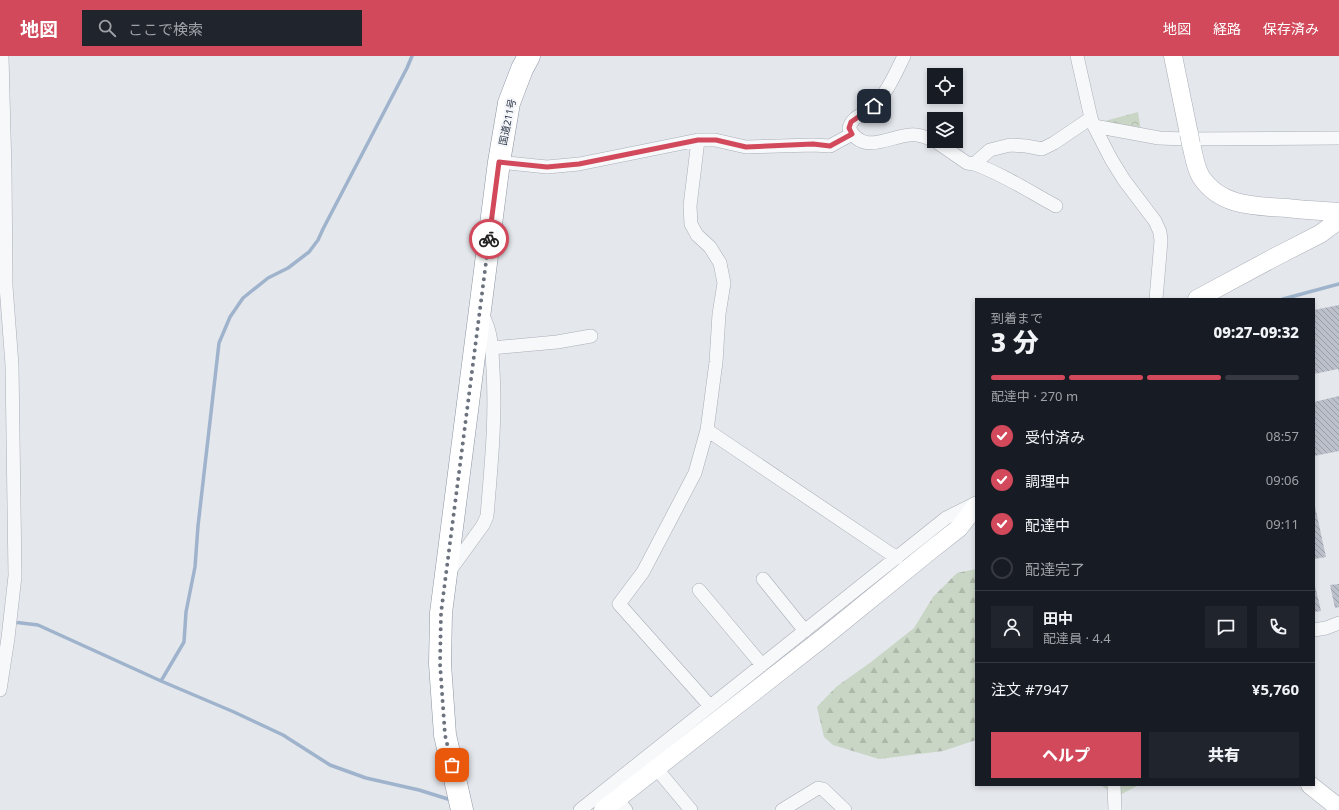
<!DOCTYPE html>
<html lang="ja">
<meta charset="utf-8">
<style>
body{margin:0;font-family:"Noto Sans","Noto Sans JP",sans-serif;background:#20242c;color:#f1f3f6;height:100vh;display:flex;flex-direction:column;font-size:15px;white-space:nowrap}
*{box-sizing:border-box;margin:0}
p{font-size:13px;color:#9ea1a6}
.icon{flex:none;width:22px;height:22px;fill:none;stroke:currentColor;stroke-width:2;stroke-linecap:round;stroke-linejoin:round}
.map{position:relative;flex:1;overflow:hidden}
.details{position:absolute;left:975px;top:242px;width:340px;height:488px;display:flex;flex-direction:column;background:#171b24;border-radius:0px;box-shadow:0 2px 6px #0003}
.details>*{flex:none}
.controls{position:absolute;left:927px;top:12px;display:grid;gap:8px}
.controls a{display:grid;place-items:center;width:36px;height:36px;border-radius:0px;background:#171b24;box-shadow:0 2px 6px #0003;font-size:20px}
.pin{position:absolute;display:grid;place-items:center;width:34px;height:34px;color:#fff;margin:-17px;border-radius:8px;box-shadow:0 2px 6px #0006}
.courier{position:absolute;display:grid;place-items:center;width:40px;height:40px;margin:-20px;border:3px solid #d1495b;border-radius:50%;background:#fff;color:#222;box-shadow:0 1px 5px #0007}
.head em{font-style:normal;font-weight:800}
.head div{display:flex;flex-direction:column-reverse}
.head{display:flex;align-items:center;justify-content:space-between;height:68px;padding:0 16px}
h1{font-size:26px;font-weight:800;line-height:30px}
.bar{display:grid;grid-template-columns:repeat(4,1fr);gap:6px 4px;align-content:center;height:48px;padding:0 16px}
.bar i{height:5px;border-radius:3px;background:#363941}
.bar .selected{background:#d1495b}
.bar p{grid-column:span 4}
.line{display:flex;align-items:center;gap:10px;padding:0 16px;border-top:1px solid #363941}
.line div{flex:1}
.round{display:grid;place-items:center;flex:none;width:42px;height:42px;border-radius:0px;background:#20242c}
ol{padding:0 16px;list-style:none}
li{display:flex;align-items:center;gap:12px;height:44px}
li p{margin-inline-start:auto}
li .icon{padding:4px;border-radius:50%;background:#d1495b;color:#fff;stroke-width:4}
li:last-child{color:#9ea1a6}
li i{width:22px;height:22px;border:2px solid #363941;border-radius:50%}
.cta{display:flex;gap:8px;margin-top:auto;padding:8px 16px}
.cta a{flex:1;height:46px;border-radius:0px;background:#d1495b;color:#fff;font-size:16px;font-weight:800;line-height:46px;text-align:center}
.cta a+a{background:#20242c;color:#f1f3f6}
header{display:flex;align-items:center;gap:24px;box-sizing:border-box;height:56px;padding:0 20px;background:#d1495b;color:#fff}
header strong{font-size:19px}
nav{display:flex;gap:22px;margin-inline-start:auto;font-size:14px}
.search{width:280px;height:36px;background:#20242c;display:flex;align-items:center;gap:10px;box-sizing:border-box;padding:0 14px;border-radius:0px;color:#9ea1a6;font-size:15px}
.map>svg:first-child{display:block}
</style>
<header>
<strong>地図</strong>
<div class="search"><svg class="icon" aria-label="search" viewBox="0 0 24 24"><circle cx="10" cy="10" r="6"/><path d="M15 15l6 6"/></svg>ここで検索</div>
<nav><a>地図</a><a>経路</a><a>保存済み</a></nav>
</header>
<div class="map">
<svg width="1339" height="754" viewBox="0 0 1339 754">
<defs>
<pattern id="forest-firs" width="22" height="20" patternUnits="userSpaceOnUse"><rect width="22" height="20" fill="#c9d6c5"/><path d="M5 1l3.5 6h-7zM16 11l3.5 6h-7z" fill="#adb8ab"/></pattern>
<pattern id="park-crowns" width="20" height="18" patternUnits="userSpaceOnUse"><rect width="20" height="18" fill="#c9d6c5"/><path d="M2 6a3 3 0 1 1 6 0M12 15a3 3 0 1 1 6 0" fill="none" stroke="#adb8ab"/></pattern>
<pattern id="building-back-hatch" width="6" height="6" patternUnits="userSpaceOnUse"><rect width="6" height="6" fill="#bbc0ca"/><path d="M-1 5l2 2M0 0l6 6M5-1l2 2" fill="none" stroke="#989da6"/></pattern>
</defs>
<rect width="100%" height="100%" fill="#e4e7ec"/>
<path fill="url(#forest-firs)" d="M976 513V684L943 695 879 703 833 689 824 681 817 651 836 631 871 606 914 572 933 541 957 517Z
M1100 729H1139L1118 740Z"/>
<path fill="url(#park-crowns)" d="M1138 56 1141 75 1101 66Z"/>
<g fill="none" stroke-linecap="round" stroke-linejoin="round">
<path stroke="#9fb4cc" stroke-width="3.5" d="M1283 243 1339 228
M903 504 943 473
M13 566 38 569 161 625 234 656 283 679 330 709 366 722 419 734 451 744
M161 625 184 586 186 556 195 511 198 470 219 287 230 261 243 242 268 222 288 212 309 196 318 184 323 173 407 12 412 0"/>
</g>
<path fill="url(#building-back-hatch)" d="M1339 249V316L1338 313 1314 318V254Z
M1339 340V395L1314 400V346Z
M1314 446 1326 501 1314 503Z
M1314 526 1321 555 1314 556Z
M1339 528V551L1335 552 1330 529Z"/>
<g fill="none" stroke-linecap="round" stroke-linejoin="round">
<g stroke="#a9aeb7" stroke-width="14">
<path id="street" d="M904 0C896 16 887 38 873 50 865 58 852 60 849 72 863 100 889 80 910 79 919 78 926 81 934 85
M1077 0 1091 62
M1094 70 1111 103 1124 124 1155 165 1160 176 1161 185 1156 243
M698 84 690 150 691 168 697 179 710 191 720 207 724 227 719 258 716 306 707 374 695 417 643 516 619 548 710 650
M935 85 967 107 974 108 990 94 1010 89 1026 90 1042 93 1054 87 1091 62 1094 70 1159 82 1184 83 1339 82
M499 106 547 111 579 108 698 84H715L746 91 813 89 830 90 852 78
M974 108C1003 118 1030 136 1056 150
M492 292 557 286 591 280
M707 374 897 502
M449 516 483 469 487 460C491 411 496 363 493 314 492 296 492 276 483 260
M763 523 805 575
M699 534 762 609
M1314 574 1326 572 1339 567
M0 634 8 582 15 520 12 309 6 230 5 115 2 0
M656 712 691 754
M1114 729 1115 754
M617 743 626 754
M580 754 946 462 976 447
M782 754 818 732 823 733 845 754"/>
</g>
<g stroke="#a9aeb7" stroke-width="19">
<path id="secondary" d="M1173 0 1189 78
M1191 88C1194 99 1195 111 1201 121 1221 151 1255 150 1287 152 1304 154 1322 155 1339 156
M1197 243 1275 201 1320 178 1339 164
M1310 729 1339 752
M603 754 824 581 931 494 959 472 976 450"/>
</g>
<g stroke="#8b94a3" stroke-width="23">
<path id="highway" d="M462 754 445 679 440 608 441 557 499 106 509 47 522 13 529 0"/>
</g>
<use href="#street" stroke="#f7f8fa" stroke-width="13"/>
<use href="#secondary" stroke="#fff" stroke-width="18"/>
<use href="#highway" stroke="#fff" stroke-width="22"/>
<g stroke="#a9aeb7" stroke-width="19" stroke-linecap="butt">
<path id="secondary-bridge" d="M1189 78 1191 88"/>
</g>
<use href="#secondary-bridge" stroke="#fff" stroke-width="18"/>
</g>
<g fill="none" stroke-linecap="round" stroke-linejoin="round">
<path stroke="#6c737f" stroke-width="4" stroke-dasharray="0 7.2" d="M452 709 445 679 440 608 441 557 489 183"/>
<path stroke="#d1495b" stroke-width="5" d="M489 183 499 106 547 111 579 108 698 84H716L746 91 813 88 830 90 852 78 849 72 851 66 874 50"/>
</g>
<g text-anchor="middle" dominant-baseline="central" stroke-width="4" stroke-linejoin="round" paint-order="stroke">
<g font-size="10" fill="#2b3445" stroke="#f4f6f9">
<text transform="translate(507 66) rotate(-78)">国道211号</text>
</g>
</g>
</svg>
<div class="controls">
<a><svg class="icon" aria-label="locate" viewBox="0 0 24 24"><circle cx="12" cy="12" r="6"/><path d="M12 2v4M12 18v4M2 12h4M18 12h4"/></svg></a>
<a><svg class="icon" aria-label="layers" viewBox="0 0 24 24"><path d="M12 4l9 5-9 5-9-5zM3 14l9 5 9-5"/></svg></a>
</div>
<div class="pin" style="left:452px;top:709px;background:#ea580c"><svg class="icon" aria-label="bag" viewBox="0 0 24 24"><path d="M5 8h14l-1 12H6zM9 8a3 3 0 0 1 6 0"/></svg></div>
<div class="pin" style="left:874px;top:50px;background:#1f2937"><svg class="icon" aria-label="home" viewBox="0 0 24 24"><path d="M3 11l9-7 9 7M6 9v11h12V9"/></svg></div>
<div class="courier" style="left:489px;top:183px"><svg class="icon" aria-label="bike" viewBox="0 0 24 24"><circle cx="6" cy="16" r="4"/><circle cx="18" cy="16" r="4"/><path d="M6 16l4-8h5l3 8M10 8l3 8H6M13 5h3"/></svg></div>
<section class="details">
<div class="head"><div><h1>3 分</h1><p>到着まで</p></div><em>09:27–09:32</em></div>
<div class="bar"><i class="selected"></i><i class="selected"></i><i class="selected"></i><i></i><p>配達中 · 270 m</p></div>
<ol>
<li><svg class="icon" aria-label="check" viewBox="0 0 24 24"><path d="M5 12l5 5 9-10"/></svg>受付済み<p>08:57</p></li>
<li><svg class="icon" aria-label="check" viewBox="0 0 24 24"><path d="M5 12l5 5 9-10"/></svg>調理中<p>09:06</p></li>
<li><svg class="icon" aria-label="check" viewBox="0 0 24 24"><path d="M5 12l5 5 9-10"/></svg>配達中<p>09:11</p></li>
<li><i></i>配達完了</li>
</ol>
<div class="line" style="height:72px"><a class="round"><svg class="icon" aria-label="person" viewBox="0 0 24 24"><circle cx="12" cy="8" r="4"/><path d="M4 21q1-7 8-7t8 7"/></svg></a><div><b>田中</b><p>配達員 · 4.4</p></div><a class="round"><svg class="icon" aria-label="chat" viewBox="0 0 24 24"><path d="M4 5h16v11H9l-5 4z"/></svg></a><a class="round"><svg class="icon" aria-label="phone" viewBox="0 0 24 24"><path d="M5 4h4l2 5-3 2q2 4 5 5l2-3 5 2v4C11 20 4 13 5 4z"/></svg></a></div>
<div class="line" style="height:52px"><div>注文 #7947</div><b>¥5,760</b></div>
<div class="cta"><a>ヘルプ</a><a>共有</a></div>
</section>
</div>
